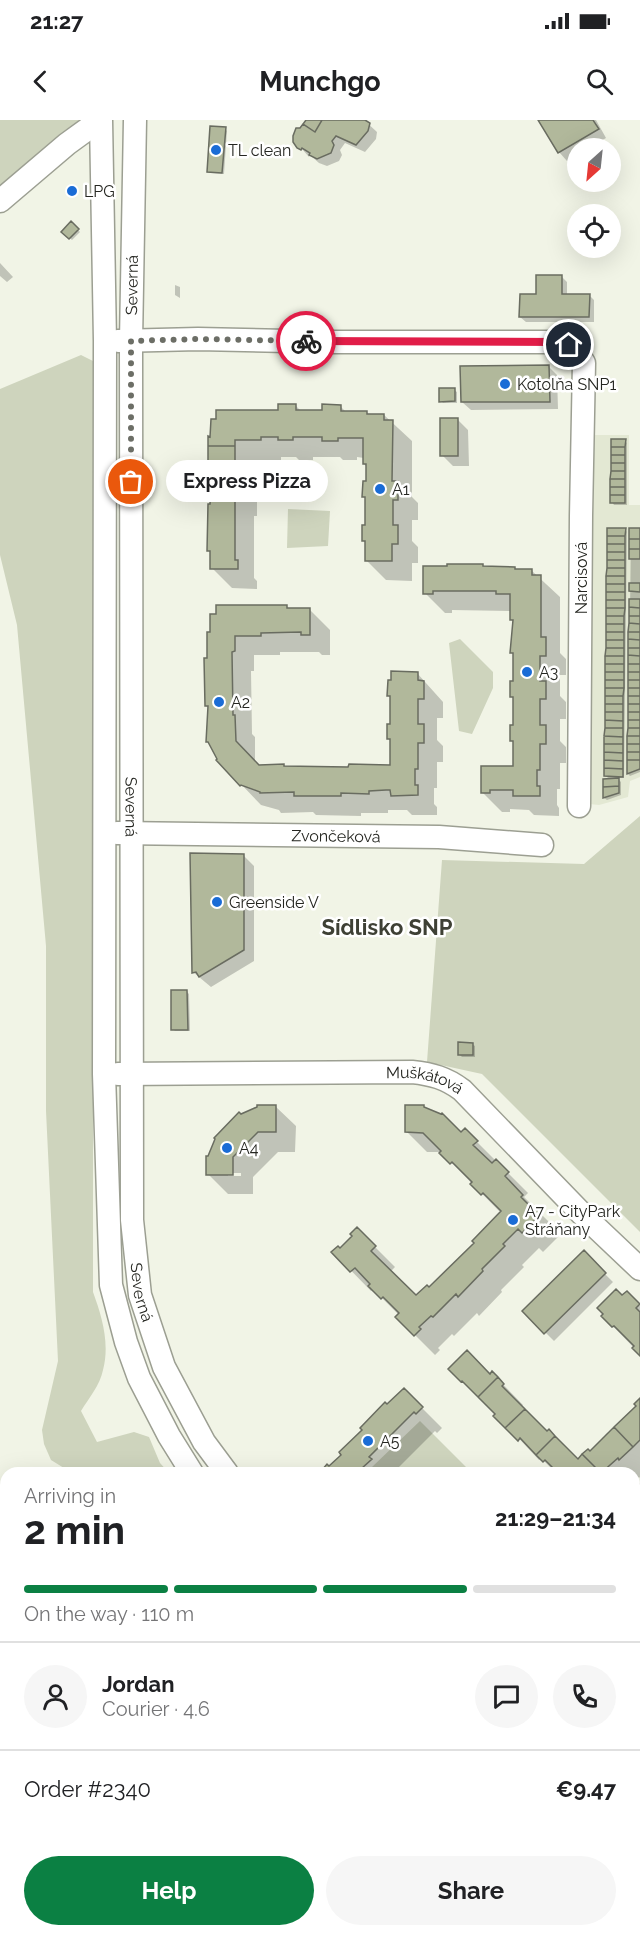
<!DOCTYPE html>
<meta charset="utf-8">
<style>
body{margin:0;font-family:Raleway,sans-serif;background:#f6f6f6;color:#202124;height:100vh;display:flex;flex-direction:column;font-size:22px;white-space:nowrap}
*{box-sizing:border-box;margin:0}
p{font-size:20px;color:#757577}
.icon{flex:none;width:33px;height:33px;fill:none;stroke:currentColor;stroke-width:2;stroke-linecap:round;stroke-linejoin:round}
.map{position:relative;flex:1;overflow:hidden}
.drawer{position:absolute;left:0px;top:1347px;width:640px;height:470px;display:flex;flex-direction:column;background:#fff;border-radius:18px 18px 0 0;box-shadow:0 6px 24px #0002}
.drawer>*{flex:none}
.needle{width:39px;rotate:207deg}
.controls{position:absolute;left:567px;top:18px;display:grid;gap:12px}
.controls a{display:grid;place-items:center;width:54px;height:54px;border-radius:50%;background:#fff;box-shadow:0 6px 24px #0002;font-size:30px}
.pin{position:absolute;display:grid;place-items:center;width:51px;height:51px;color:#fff;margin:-26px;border:3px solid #fff;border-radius:50%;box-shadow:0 2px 6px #0007}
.courier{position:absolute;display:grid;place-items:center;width:60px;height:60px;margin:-30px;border:4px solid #e11d48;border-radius:50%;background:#fff;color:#222;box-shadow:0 2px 8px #0007}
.bubble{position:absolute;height:42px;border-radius:21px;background:#fff;box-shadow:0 6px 24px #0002;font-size:20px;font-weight:700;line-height:42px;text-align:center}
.overview em{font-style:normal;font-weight:700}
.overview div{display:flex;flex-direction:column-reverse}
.overview{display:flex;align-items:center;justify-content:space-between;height:102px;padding:0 24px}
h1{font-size:39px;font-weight:700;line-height:45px}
.bar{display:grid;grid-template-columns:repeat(4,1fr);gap:9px 6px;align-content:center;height:72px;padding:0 24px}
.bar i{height:8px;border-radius:4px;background:#e0e0e0}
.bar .selected{background:#0b8043}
.bar p{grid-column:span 4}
.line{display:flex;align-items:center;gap:15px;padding:0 24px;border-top:2px solid #e0e0e0}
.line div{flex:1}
.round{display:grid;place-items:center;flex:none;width:63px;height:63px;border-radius:32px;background:#f6f6f6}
.action{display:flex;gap:12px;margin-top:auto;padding:12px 24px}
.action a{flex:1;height:69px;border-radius:36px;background:#0b8043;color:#fff;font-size:24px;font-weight:700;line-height:69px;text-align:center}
.action a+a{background:#f6f6f6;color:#202124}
.status{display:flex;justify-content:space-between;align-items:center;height:42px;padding:0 30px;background:#fff;direction:ltr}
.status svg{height:16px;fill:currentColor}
header{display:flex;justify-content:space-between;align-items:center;height:78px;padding:0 24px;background:#fff;font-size:27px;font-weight:700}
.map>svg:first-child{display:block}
</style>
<div class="status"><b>21:27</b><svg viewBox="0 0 49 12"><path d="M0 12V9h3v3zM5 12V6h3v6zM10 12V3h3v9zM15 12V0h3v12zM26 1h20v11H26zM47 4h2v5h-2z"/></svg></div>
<header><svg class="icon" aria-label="back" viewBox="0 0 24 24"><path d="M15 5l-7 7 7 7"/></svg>Munchgo<svg class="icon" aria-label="search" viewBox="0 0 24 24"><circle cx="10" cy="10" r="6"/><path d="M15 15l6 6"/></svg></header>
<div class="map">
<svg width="640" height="1816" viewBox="0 0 640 1816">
<rect width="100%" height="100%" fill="#f1f4e6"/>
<path fill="#e3e8d3" d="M591 315H629V385H640V657L630 661 628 677 599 685 589 684Z"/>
<path fill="#ced4bd" d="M0 0H78V5L0 69Z
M81 235 93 241V1172C102 1197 110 1223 103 1250 100 1265 89 1278 81 1291L97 1322 134 1312 149 1317 160 1343 169 1353H72L51 1340 44 1324 42 1310 58 1241 46 991V826L17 505 0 435V269Z
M288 389 330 391 328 426 287 428Z
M460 519 493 552V568L472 614 459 611 449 523Z
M640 696V1112L482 954 427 942 442 740 584 744Z
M420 1301 472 1353H378L372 1347Z
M640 1419V1816H543L542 1811 634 1810V1423Z"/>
<path fill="#0003" fill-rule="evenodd" d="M308 0H364L377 12 376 19 365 32 345 23 340 30 342 35 339 41 327 46 319 43 310 35 309 37 295 21Z
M540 0H596L606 18 588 28H578V34L567 41 559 32Z
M225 9 227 11 224 54 211 53 208 51Z
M71 103 80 112 72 120 63 112Z
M0 143 13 157 7 162 0 156Z
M562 157 567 162V175H589L594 180V202H526L520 197Z
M175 165 180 167V178L175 175Z
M549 247 557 255 558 289 471 290 462 282Z
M454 270 457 272V283H443L441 281Z
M296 286 302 292H324L340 286 346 292 384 295 412 321V377L418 383V400H412V421L418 427V443H412V461L386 460 366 440V423L363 420 367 406V379L364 376 367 362V347L364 344V338L357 337V340H343L340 337H313V340H299L296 337H281V340H254V376L257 379V396H254V458L257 461V469L232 468 212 448V434L209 431 212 352 209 349V318Z
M457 299 468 310 469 346H453L442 335Z
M625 321 627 323V385H614L612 382Z
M625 409 627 412 624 658H617L621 662V675L607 680 604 678 610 660 606 656Z
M631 410H640V652L630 656 628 654Z
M485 448 532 451 560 477V533L566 539V555H560V576L566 582V599H560V621L566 627V643H560V669H557V685L559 688V696L534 695 529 690 510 689V692H502L482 672 514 647V623L512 620 514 607 515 579 512 576 515 563V535L512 532 515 502 512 500V491L452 490V493H445L425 473Z
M286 487 289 490H310L330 510V535H322L319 532H280V535H254V551H251L252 614 255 617V642L259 646 284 645 286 648 350 649 391 646 392 622 389 619 392 605V578L389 575 417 553 443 582V598H437V620L443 626V642H437V668H434V684L437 687V695H412L407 690H388V693H361V696L316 695 313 692 281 693 279 690 261 685 218 640 209 588 206 586 209 513Z
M243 735 254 746V841L211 867 193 852Z
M187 872 189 874 190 911H175L173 909Z
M472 924 475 926V937H462L459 934Z
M275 986 296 1006 295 1032H278L253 1057V1074H228L208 1054ZM228 1053H241V1056H228Z
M427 990 461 1013 465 1010 528 1073 524 1077 561 1114 543 1132 539 1128 522 1145 524 1147 501 1170 502 1172 479 1196 477 1193 454 1216 452 1214 438 1228 440 1230 435 1235 397 1197 399 1195 373 1169 371 1171 333 1132 340 1130 354 1116 357 1109 395 1147 390 1152 416 1178 429 1169 476 1123 501 1093 441 1032H427L407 1012Z
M584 1133 613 1162 554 1221 524 1191Z
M627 1173 640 1186V1234L603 1196Z
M450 1249 490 1256 492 1253 523 1285 521 1287 578 1341 590 1333 638 1286 640 1280V1358L639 1357 634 1361V1353H556L541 1338 539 1340 483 1280Z
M404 1270 442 1308 437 1313 435 1311 393 1353H325L343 1335 341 1332 385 1284 387 1287Z"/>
<path fill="#b1b89b" stroke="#696c60" stroke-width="1.5" d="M306 0H322L315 12 303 4Z
M322 0H365L370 3 368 11 356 25 336 16 332 21 334 25 331 33 317 39 309 35 310 33 302 28 301 30 297 28 293 22V16L296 8H300L303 4 315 12Z
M538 0H593L599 9 558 33Z
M210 6 226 7 222 53 207 52Z
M71 101 79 109 69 119 61 112Z
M536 155H562V174H590L589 197H519L520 174H536Z
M549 245 550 282H461L460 246Z
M439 268H455V281L439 282Z
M278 284H296V290H322V284L341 285V291H367V294H384V300H393L392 361H398V380H393V405H398V424H392V441H365V421H362V405H365V377H362L363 361H366V344H363V318H338V321H322V317H293V320H278V317H261V320H235V326H208V316L210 317 211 299H216V290H278Z
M440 298H458V336H440Z
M611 319H626L625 327H611Z
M208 326H235V358H238V376H235V440H238V449H210V431H207L208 384H210L211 353V350H208Z
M611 327H625V335H611Z
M611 335H625V343H611Z
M611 343H625V351H611Z
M611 351H625V359H610Z
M610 359H625V367H610Z
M610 367H625V375H610Z
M610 375H625V383H610Z
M607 408H626L625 416H607Z
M629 408H640V419H629Z
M607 416H625V424H607Z
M629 419H640V429H629Z
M607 424H625V432H607Z
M629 429H640V439H629Z
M607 432H625V440H607Z
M607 440H625V448H607Z
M447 444H483V446L515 447V449H532V455H541V517H546V536H540V561H546V579H540V605H546V624H540V650H537V666H540V676H513V670H490V673H481V646H513V621H510V605H513V577H510V561H513V533H510L513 500H510V474H496V471H433V474H423V446H447Z
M607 448H625V456H606Z
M606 456H625V464H606Z
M629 463H640V472L629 471Z
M606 464H625V472H606Z
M606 472H625V480H606Z
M629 479H640V488L629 487Z
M606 480H625V488H606Z
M216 485H287V488H310V515H301V512L261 513V516H235V531L232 532 233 595H235L236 621 259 645 284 644V646L348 647 349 644 390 645V619H387V604H390V576H387L388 560H391V551L418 552V560L424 561V579H418V604H424V623H418V649H415V665H418V675L391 676 390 670H386L369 671V674L341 673V676H294V672L260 673V672L241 665 240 666 216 640 217 639 208 622H206L208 586H205L204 538H207V512H210V494H216Z
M629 487 640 488V496H629Z
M606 488H625L624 496H606Z
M606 496H624V504H606Z
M629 496H640V504L629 503Z
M629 503 640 504V512H628Z
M606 504H624V512H606Z
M606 512H624V520H606Z
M628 512H640V520L628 519Z
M628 519 640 520V528H628Z
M606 520H624V528H606Z
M606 528H624V536H605Z
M628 528H640V536L628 535Z
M628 535 640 536V544H628Z
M605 536H624V544H605Z
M605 544H624V552H605Z
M628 544H640V552H628Z
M605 552H624V560H605Z
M628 552H640V560H628Z
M605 560H624V568H605Z
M628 560H640V568H628Z
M605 568H624L623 576H605Z
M628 568H640V576H628Z
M605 576H623V584H605Z
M628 576H640V584H628Z
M605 584H623V592H605Z
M628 584H640V592H628Z
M605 592H623V601L605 600Z
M628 592H640V600H628Z
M605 600 623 601V608H605Z
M628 600H640V608H628Z
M605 608H623V617L604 616Z
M628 608H640V616H627Z
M604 616 623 617V624H604Z
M627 616H640V624H627Z
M604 624H623V633L604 632Z
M627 624H640V632H627Z
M604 632 623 633V641L604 640Z
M627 632H640V640H627Z
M604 640 623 641V649L604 648Z
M627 640H640V649L627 654Z
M604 648 623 649V657L604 656Z
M619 658V666L603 667V659Z
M619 666V673L603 678V667Z
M190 733 244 734V830L199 857 196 852 192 853Z
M171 870H187L188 910H171Z
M458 922 473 923V935H458Z
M257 985H276V1012H258L233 1037V1055H206V1036H208L215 1019 214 1018 239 992 241 994 257 987Z
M405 985H424V987L441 994 442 993 461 1012 465 1008 478 1021 473 1025 492 1043 496 1039 509 1052 505 1056 523 1075 521 1077 533 1089 535 1087 542 1093 522 1113 518 1109 503 1124 505 1126 482 1149 483 1151 458 1177 456 1174 433 1197 431 1196 419 1207 421 1209 414 1216 395 1197 399 1193 383 1177 381 1179 368 1166 370 1164 355 1148 350 1152 331 1132 338 1126 340 1128 352 1116 350 1114 357 1107 376 1126 371 1131 416 1175 427 1165 429 1167 474 1123 472 1121 501 1091 483 1073 481 1075 470 1064 472 1062 452 1042 450 1044 439 1033 441 1031 423 1013 405 1012Z
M584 1130 606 1153 544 1214 522 1191Z
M616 1169 622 1175 627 1171 640 1184 636 1188 640 1192V1236L632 1228 634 1226 614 1206 612 1207 601 1196 603 1194 597 1188Z
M467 1230 490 1254 492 1251 498 1257 478 1277 462 1261 461 1262 448 1249Z
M498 1257 504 1264 502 1266 525 1289 505 1308 493 1296 495 1294 478 1277Z
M404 1268 423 1287 416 1294 414 1292 369 1337 372 1339 361 1349 365 1353H322L321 1351 327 1344 329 1346 341 1335 339 1332 362 1310 360 1308 385 1282 387 1284Z
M640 1278V1320L633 1327 614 1307 636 1286 634 1284Z
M525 1289 547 1311 549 1309 555 1316 536 1335 520 1318 518 1321 505 1308Z
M614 1307 633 1327 619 1340 618 1338 601 1353 582 1334 588 1329 590 1331Z
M555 1316 578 1339 582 1334 601 1353H558L545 1340 543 1342 536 1335Z"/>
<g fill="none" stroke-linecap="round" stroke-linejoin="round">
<g stroke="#9c9f92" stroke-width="25">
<g id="minor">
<path d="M101 0 105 221 104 954 111 1165 126 1222 139 1258 169 1316 192 1353"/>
<path id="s1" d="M135 0 131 221 132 1100 140 1175 164 1247 204 1322 227 1353"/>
<path d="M0 81 67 24 100 0"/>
<path d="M118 221 198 219 332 222H558C572 225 577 231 584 243L581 396 579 686"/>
<path id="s2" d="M117 713 439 717 542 725"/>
<path id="s3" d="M118 954 412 952C432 954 446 958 462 970L582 1094 640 1149"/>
<path d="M634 1381 640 1376"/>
</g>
</g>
<use href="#minor" stroke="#fff" stroke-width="22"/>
</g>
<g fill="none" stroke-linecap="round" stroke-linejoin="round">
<path stroke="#6c6e66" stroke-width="6" stroke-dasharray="0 10.8" d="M131 362V221L198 219 306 221"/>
<path stroke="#e11d48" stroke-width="8" d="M306 221 558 222 569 225"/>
</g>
<g fill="#1a6cd6" stroke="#fff" stroke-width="2">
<circle cx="216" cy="30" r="6"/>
<circle cx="72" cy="71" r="6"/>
<circle cx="505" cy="264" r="6"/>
<circle cx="380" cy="369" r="6"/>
<circle cx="527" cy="552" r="6"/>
<circle cx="219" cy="582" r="6"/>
<circle cx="217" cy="782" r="6"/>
<circle cx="227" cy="1028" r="6"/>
<circle cx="513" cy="1100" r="6"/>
<circle cx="368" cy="1321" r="6"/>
</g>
<g text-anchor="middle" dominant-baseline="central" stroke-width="5" stroke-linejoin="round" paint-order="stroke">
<g font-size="16" fill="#252621" stroke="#fff" text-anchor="start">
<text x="228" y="30">TL clean</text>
<text x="84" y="71">LPG</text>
<text x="517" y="264">Kotolňa SNP1</text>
<text x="392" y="369">A1</text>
<text x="539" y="552">A3</text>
<text x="231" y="582">A2</text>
<text x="229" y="782">Greenside V</text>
<text x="239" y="1028">A4</text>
<text x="525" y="1091">A7 - CityPark<tspan x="525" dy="18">Stráňany</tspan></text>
<text x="380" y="1321">A5</text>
</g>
<g font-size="16" fill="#252621" stroke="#fff">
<text transform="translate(132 165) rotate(-89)">Severná</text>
<text transform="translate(581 458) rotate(-90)">Narcisová</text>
<text stroke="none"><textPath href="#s1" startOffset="687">Severná</textPath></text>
<text stroke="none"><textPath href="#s2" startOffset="219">Zvončeková</textPath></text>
<text stroke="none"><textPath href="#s3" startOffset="308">Muškátová</textPath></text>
<text stroke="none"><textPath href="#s1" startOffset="1173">Severná</textPath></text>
</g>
<g font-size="22" font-weight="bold" fill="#3e4035" stroke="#fff">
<text x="387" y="807">Sídlisko SNP</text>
</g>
</g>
</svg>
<div class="controls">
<a><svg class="needle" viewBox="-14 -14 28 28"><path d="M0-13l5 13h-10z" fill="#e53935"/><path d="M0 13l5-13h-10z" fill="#757577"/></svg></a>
<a><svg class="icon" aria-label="locate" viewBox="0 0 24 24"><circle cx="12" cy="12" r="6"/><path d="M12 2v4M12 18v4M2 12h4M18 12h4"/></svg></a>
</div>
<div class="pin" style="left:131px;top:362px;background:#ea580c"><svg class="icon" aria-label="bag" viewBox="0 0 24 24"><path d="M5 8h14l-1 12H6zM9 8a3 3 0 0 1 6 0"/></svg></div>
<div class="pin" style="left:569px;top:225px;background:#1f2937"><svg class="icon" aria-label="home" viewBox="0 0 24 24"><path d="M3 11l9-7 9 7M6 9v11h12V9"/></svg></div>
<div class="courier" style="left:306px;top:221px"><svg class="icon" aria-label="bike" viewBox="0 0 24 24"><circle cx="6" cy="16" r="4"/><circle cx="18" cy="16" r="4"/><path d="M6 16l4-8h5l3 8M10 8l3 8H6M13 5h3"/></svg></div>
<div class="bubble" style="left:166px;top:340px;width:162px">Express Pizza</div>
<section class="drawer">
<div class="overview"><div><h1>2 min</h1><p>Arriving in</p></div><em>21:29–21:34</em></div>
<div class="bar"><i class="selected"></i><i class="selected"></i><i class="selected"></i><i></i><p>On the way · 110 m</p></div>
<div class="line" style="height:108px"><a class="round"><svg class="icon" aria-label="person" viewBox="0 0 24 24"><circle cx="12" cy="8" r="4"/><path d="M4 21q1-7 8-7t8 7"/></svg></a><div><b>Jordan</b><p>Courier · 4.6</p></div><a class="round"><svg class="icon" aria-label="chat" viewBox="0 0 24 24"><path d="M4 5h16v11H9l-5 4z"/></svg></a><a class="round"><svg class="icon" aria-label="phone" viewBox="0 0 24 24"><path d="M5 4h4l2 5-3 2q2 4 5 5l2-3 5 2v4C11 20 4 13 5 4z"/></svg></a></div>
<div class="line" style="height:78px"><div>Order #2340</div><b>€9.47</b></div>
<div class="action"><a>Help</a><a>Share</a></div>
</section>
</div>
